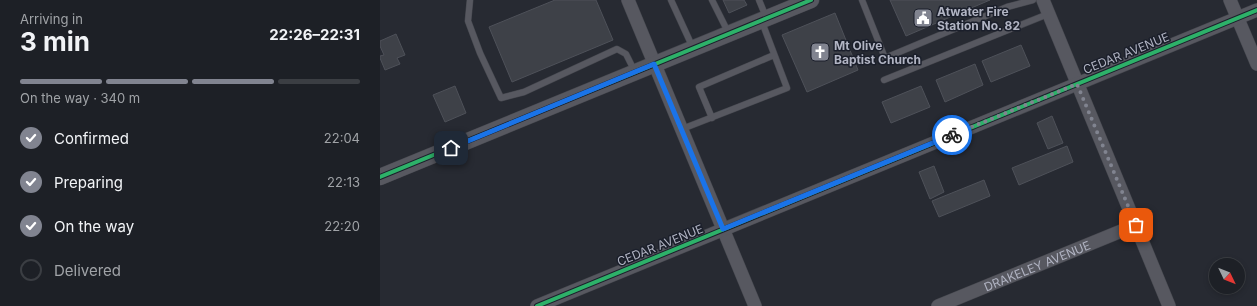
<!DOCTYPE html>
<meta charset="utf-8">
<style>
body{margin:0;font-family:Inter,sans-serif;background:#25282e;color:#f1f3f6;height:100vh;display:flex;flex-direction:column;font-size:15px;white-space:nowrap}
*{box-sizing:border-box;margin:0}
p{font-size:13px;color:#a0a3a7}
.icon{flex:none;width:22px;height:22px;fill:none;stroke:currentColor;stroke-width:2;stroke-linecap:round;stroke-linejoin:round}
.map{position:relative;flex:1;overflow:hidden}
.panel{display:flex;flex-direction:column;background:#1d2026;width:380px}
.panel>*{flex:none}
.needle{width:26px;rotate:133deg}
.controls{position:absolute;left:829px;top:258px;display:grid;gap:8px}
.controls a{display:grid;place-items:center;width:36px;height:36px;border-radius:50%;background:#1d2026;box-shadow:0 2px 6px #0003,0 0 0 1px #3b3e43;font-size:20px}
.pin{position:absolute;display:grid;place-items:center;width:34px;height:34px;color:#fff;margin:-17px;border-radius:8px;box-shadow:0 2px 6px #0006}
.courier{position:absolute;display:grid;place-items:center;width:40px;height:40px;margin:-20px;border:3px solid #1a73e8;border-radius:50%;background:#fff;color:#222;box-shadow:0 1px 5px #0007}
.head em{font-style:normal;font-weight:700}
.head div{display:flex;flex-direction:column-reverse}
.head{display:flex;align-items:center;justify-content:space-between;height:68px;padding:0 20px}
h1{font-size:26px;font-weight:700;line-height:30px}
.bar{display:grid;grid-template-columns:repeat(4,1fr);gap:6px 4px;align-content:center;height:48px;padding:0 20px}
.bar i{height:5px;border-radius:3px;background:#3b3e43}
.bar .selected{background:#818490}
.bar p{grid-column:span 4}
ol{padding:0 20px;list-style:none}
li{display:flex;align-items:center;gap:12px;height:44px}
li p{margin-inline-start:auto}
li .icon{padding:4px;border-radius:50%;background:#818490;color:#fff;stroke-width:4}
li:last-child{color:#a0a3a7}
li i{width:22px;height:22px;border:2px solid #3b3e43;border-radius:50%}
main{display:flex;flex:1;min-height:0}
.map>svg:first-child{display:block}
</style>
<main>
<section class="panel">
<div class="head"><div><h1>3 min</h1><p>Arriving in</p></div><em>22:26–22:31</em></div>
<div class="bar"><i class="selected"></i><i class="selected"></i><i class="selected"></i><i></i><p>On the way · 340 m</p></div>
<ol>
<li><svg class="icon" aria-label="check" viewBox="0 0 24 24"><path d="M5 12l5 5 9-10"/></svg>Confirmed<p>22:04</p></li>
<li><svg class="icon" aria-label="check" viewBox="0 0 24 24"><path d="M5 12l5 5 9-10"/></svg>Preparing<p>22:13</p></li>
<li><svg class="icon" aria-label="check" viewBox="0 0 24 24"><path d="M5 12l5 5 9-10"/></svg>On the way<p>22:20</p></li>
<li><i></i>Delivered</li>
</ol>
</section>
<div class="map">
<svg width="877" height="306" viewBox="0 0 877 306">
<rect width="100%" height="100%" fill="#272a32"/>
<path fill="#3e4148" stroke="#4e5159" d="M175 0H216L233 40 132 82 109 27Z
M343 0H364L367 5 349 13Z
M510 0H610L526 36Z
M455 13 478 70 427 92 402 35Z
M16 34 25 55 17 58 20 64 5 70 0 58V56L4 55 0 46V41Z
M641 45 650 66 611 82 602 61Z
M595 64 603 85 565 102 556 80Z
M75 86 86 113 65 122 53 95Z
M541 86 550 107 511 123 502 102Z
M672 116 683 143 668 149 657 123Z
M687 146 693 162 639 185 632 168Z
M554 166 564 192 550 199 539 172Z
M604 180 610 196 559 217 552 201Z"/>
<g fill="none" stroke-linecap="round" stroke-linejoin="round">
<g stroke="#44464d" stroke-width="7">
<path id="service" d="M90 0 88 21 100 53 121 98 144 92 237 49 246 54 255 72
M291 0 313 48
M332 0 349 34
M379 0 386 17
M482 0 505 58 627 7 653 0
M504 80 668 14
M332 118 319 87 394 55
M302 129 407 88 382 22"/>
</g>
<g stroke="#44464d" stroke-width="14">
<g id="minor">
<path d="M248 0 375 306"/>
<path d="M663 0 789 306"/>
<path d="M850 0 877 64"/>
<path d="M157 306 877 10"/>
<path id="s1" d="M558 306 756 225"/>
</g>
</g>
<g stroke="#44464d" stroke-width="17">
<path id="tertiary" d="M0 177 431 0"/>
</g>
<use href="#service" stroke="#575860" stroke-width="6"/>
<use href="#minor" stroke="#575860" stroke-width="13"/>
<use href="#tertiary" stroke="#575860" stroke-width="16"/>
<g stroke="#1b1f2b" stroke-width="6">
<path id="cycleway" d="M0 177 431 0
M157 306 877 10"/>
</g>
<use href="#cycleway" stroke="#2db169" stroke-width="4"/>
</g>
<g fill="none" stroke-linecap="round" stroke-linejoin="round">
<path stroke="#818490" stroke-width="4" stroke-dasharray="0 7.2" d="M572 135 697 84 756 225"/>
<path stroke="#1a73e8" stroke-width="5" d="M71 148 274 64 343 229 572 135"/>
</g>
<defs>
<g id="civic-square" transform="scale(1)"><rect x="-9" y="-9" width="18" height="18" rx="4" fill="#818490" stroke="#1b1f2b"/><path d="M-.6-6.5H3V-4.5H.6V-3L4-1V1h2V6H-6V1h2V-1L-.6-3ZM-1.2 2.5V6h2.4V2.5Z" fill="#fff"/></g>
<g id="church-square" transform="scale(1)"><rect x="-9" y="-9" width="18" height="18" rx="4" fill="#818490" stroke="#1b1f2b"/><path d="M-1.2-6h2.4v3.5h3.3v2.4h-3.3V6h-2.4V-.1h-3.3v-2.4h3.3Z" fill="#fff"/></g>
</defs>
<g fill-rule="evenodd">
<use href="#civic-square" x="543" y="18"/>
<use href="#church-square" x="440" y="52"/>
</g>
<g text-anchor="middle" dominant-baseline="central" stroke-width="3" stroke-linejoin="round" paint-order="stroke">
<g font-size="12" font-weight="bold" fill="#b1b4c3" stroke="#1b1f2b" text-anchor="start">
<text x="557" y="11">Atwater Fire<tspan x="557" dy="14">Station No. 82</tspan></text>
<text x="454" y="45">Mt Olive<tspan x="454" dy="14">Baptist Church</tspan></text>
</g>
<g font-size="12" fill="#b1b4c3" stroke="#1b1f2b">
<text transform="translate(746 53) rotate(-22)">CEDAR AVENUE</text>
<text transform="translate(280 245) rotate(-22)">CEDAR AVENUE</text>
<text stroke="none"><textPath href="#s1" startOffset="107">DRAKELEY AVENUE</textPath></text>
</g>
</g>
</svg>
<div class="controls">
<a><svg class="needle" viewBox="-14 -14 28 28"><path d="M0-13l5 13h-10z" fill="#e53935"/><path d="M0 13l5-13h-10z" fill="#a0a3a7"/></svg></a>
</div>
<div class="pin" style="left:756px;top:225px;background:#ea580c"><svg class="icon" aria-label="bag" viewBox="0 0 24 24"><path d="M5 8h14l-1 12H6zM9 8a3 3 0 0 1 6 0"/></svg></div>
<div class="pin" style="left:71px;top:148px;background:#1f2937"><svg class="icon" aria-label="home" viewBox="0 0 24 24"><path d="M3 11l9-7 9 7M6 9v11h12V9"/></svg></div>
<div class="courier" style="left:572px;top:135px"><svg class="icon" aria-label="bike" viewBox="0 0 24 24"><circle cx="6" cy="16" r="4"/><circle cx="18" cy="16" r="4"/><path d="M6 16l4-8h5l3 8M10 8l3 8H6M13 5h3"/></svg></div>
</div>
</main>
